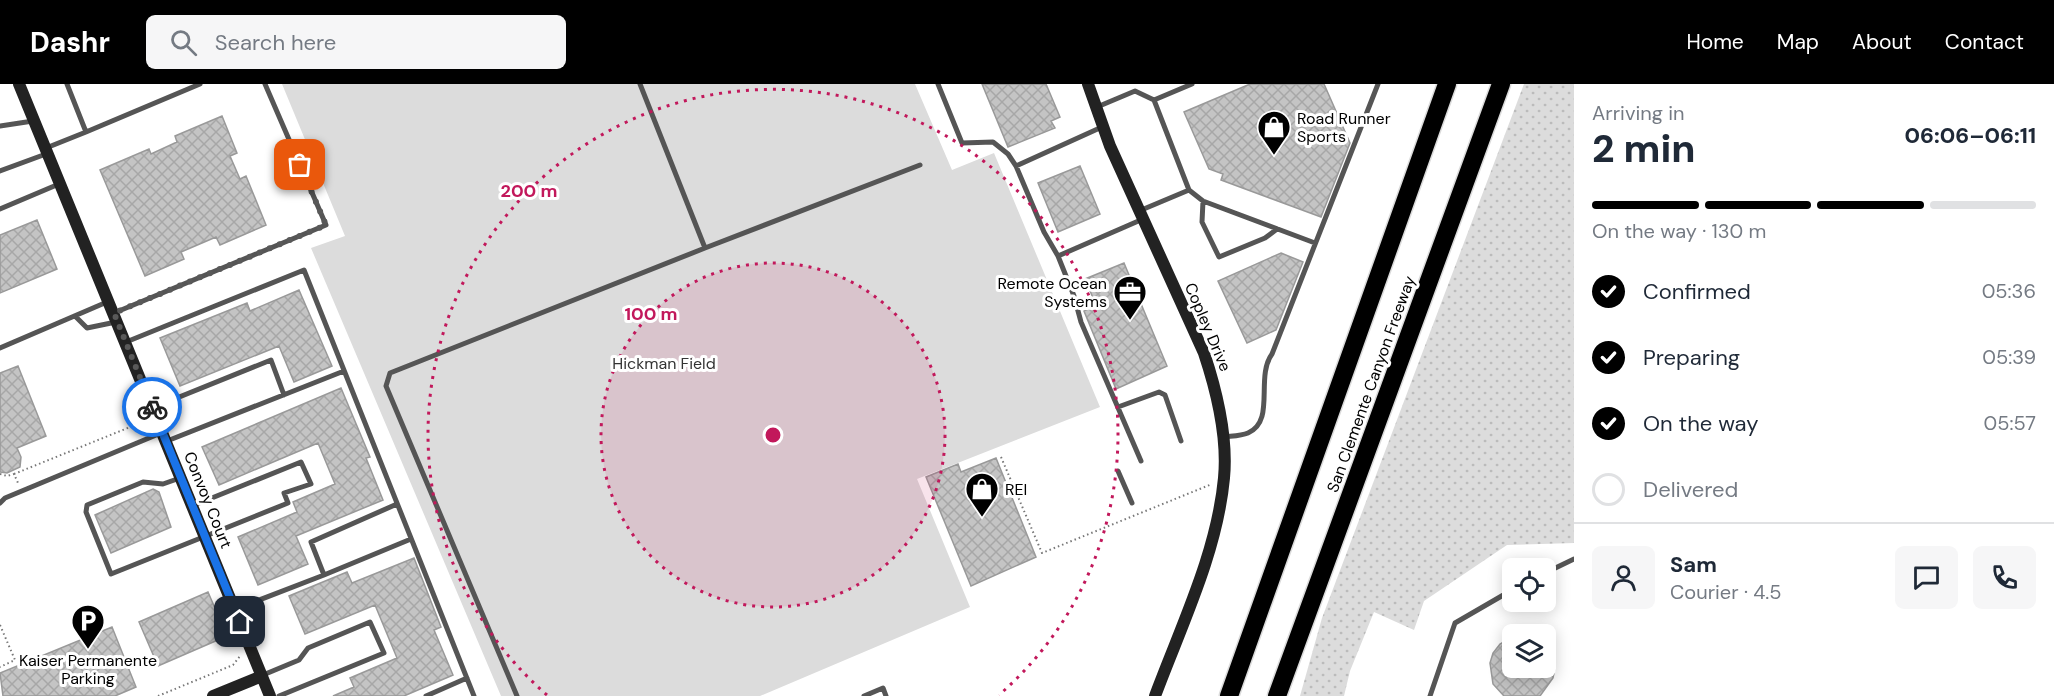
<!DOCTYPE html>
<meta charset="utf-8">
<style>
body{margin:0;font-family:"DM Sans",sans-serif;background:#f6f6f7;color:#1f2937;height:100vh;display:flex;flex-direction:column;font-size:22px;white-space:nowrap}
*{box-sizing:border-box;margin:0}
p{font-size:20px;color:#747a83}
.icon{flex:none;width:33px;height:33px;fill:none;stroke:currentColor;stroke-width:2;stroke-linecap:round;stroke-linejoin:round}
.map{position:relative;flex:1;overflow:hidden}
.details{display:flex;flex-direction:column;background:#fff;width:480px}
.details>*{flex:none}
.controls{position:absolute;left:1502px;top:474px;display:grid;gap:12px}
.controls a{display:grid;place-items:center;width:54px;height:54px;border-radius:9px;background:#fff;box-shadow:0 3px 15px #0003;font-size:30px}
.pin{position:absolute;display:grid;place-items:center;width:51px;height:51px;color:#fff;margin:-26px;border-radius:12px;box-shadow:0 3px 9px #0006}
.courier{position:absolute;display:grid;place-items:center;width:60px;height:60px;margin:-30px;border:4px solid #1a73e8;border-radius:50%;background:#fff;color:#222;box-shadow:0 2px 8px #0007}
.head em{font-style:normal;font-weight:800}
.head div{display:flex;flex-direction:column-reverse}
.head{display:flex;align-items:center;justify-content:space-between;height:102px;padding:0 18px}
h1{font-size:39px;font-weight:800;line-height:45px}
.bar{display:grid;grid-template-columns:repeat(4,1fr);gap:9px 6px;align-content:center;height:72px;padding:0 18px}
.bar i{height:8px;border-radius:4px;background:#e0e1e3}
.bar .active{background:#000}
.bar p{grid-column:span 4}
.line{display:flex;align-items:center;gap:15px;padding:0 18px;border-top:2px solid #e0e1e3}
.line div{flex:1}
.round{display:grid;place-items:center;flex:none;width:63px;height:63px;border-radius:9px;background:#f6f6f7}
ol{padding:0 18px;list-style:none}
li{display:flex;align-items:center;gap:18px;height:66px}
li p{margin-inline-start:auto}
li .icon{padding:6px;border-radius:50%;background:#000;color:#fff;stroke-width:4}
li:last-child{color:#747a83}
li i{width:33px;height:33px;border:3px solid #e0e1e3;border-radius:50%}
header{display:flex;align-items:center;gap:36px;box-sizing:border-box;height:84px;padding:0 30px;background:#000;color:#fff}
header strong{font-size:28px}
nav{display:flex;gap:33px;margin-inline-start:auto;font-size:21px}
.search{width:420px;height:54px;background:#f6f6f7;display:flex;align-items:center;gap:15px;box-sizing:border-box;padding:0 21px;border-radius:9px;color:#747a83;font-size:22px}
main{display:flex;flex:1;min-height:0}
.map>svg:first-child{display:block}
</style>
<header>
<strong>Dashr</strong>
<div class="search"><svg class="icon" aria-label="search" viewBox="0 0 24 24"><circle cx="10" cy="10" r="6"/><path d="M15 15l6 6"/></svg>Search here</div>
<nav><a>Home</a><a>Map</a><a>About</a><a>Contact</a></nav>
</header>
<main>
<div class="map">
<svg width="1574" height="612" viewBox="0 0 1574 612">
<defs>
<pattern id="grass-dots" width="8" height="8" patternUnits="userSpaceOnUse" patternTransform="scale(1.5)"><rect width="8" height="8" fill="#dcdcdc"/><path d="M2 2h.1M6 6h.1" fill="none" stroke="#bbb" stroke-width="1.8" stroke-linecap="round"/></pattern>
<pattern id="building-cross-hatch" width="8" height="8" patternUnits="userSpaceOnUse" patternTransform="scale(1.5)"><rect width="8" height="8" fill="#c4c4c4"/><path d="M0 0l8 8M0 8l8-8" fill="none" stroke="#a7a7a7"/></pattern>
</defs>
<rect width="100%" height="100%" fill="#fff"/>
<path fill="url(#grass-dots)" d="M1524 0H1574V459L1507 461 1424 517 1414 546 1374 528 1350 587 1344 612H1300L1322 534Z"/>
<path fill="#dcdcdc" d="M282 0H915L952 86 994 69 1100 323 917 395 970 523 760 612H501L311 164 345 152Z"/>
<path fill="url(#building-cross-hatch)" stroke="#999" stroke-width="1.5" d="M982 0H1046L1060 33 1051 37 1055 44 1008 63Z
M1250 0H1324L1350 59 1321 133 1221 96 1223 90 1209 85 1184 28Z
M222 32 237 69 230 72 240 95 246 92 266 141 220 161 216 153 181 168 184 175 145 192 100 86 149 65 151 70 177 58 175 52Z
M1080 82 1100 130 1058 148 1038 99Z
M37 136 57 185 0 209V151Z
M1281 169 1303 178 1276 246 1247 259 1218 197Z
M1124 179 1167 282 1116 305 1084 227 1096 221 1085 195Z
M299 206 332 282 294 298 279 262 180 302 160 254 247 219 250 227Z
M18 282 46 352 17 364 21 373 20 383 7 389 0 388V289Z
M341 304 370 373 366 374 383 416 296 452 308 480 258 501 238 453 297 428 293 418 335 400 318 359 219 401 202 363Z
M996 374 1036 473 971 502 926 393 958 380 961 388Z
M153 405 159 408 171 443 111 469 95 431Z
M414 474 441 543 434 546 453 591 404 612H333L354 603 350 594 397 574 375 521 305 550 289 512 347 488 352 499Z
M208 508 227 552 158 582 139 538Z
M112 543 136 603 115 612H3L0 589Z
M1512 553V584H1545V558H1549L1555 584 1553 594 1540 612H1504L1493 600 1490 579 1493 569 1500 560Z"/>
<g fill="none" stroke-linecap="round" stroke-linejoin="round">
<g stroke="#dbdbdb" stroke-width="21">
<path id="highway" d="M1229 612 1447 0
M1277 612 1501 0"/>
</g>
<path stroke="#777" stroke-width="2" stroke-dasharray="1.5 3" stroke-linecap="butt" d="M1001 373 1042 469 1212 400
M0 390 7 392 14 390 18 399
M14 390 145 337
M0 541 15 576 0 583
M158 612 233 581 240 572"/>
<path stroke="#555" stroke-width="5" d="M67 0 86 48 200 0
M938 0 962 59 993 58 1008 70 1016 82 1044 148 1058 172 1074 212 1081 238 1141 377
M1097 23 1135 7 1154 16 1192 0
M0 42 33 37
M46 64 86 48
M1016 82 1102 43
M0 87 46 70
M1189 106 1203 117 1315 159
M1203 117 1202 138 1219 173 1265 154 1277 145
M0 125 59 100
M1139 127 1189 106 1154 16
M705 164 920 81
M1058 172 1143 135
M114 229 326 141 265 0
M75 232 87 244 116 238
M126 258 304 186 474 612
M0 264 107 218
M1118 323 1159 308 1165 311 1181 357
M152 324 271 276 284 311
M1224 353C1232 352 1241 352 1248 349 1276 337 1255 293 1272 270L1378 0
M167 357 344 287
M1118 387 1132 419
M180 394 163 400 143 398 87 421 86 428 111 490 288 419 284 409 311 400 301 378 192 422
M0 419 5 414 161 349
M1545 489 1574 475
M324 491 411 455
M236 525 324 491 311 458 397 420
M263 591 299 576 308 564 370 538 384 569 279 612
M426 612 467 594
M517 612 386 302 390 289 705 164 640 0
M864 612 883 604 886 612
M1430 612 1455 539 1512 506"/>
<path stroke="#222" stroke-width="12" d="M19 0 270 612
M1088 0 1110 62 1204 269C1217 308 1228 352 1224 394 1217 469 1181 542 1155 612
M213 612 262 592"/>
<use href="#highway" stroke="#000" stroke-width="18"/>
</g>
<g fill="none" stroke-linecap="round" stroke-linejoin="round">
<path stroke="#595959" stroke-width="6" stroke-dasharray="0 10.8" d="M152 323 114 229 326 141 300 81"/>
<path stroke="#1a73e8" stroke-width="8" d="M152 323 240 538"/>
</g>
<circle cx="773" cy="351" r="172" fill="#c2185b" fill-opacity=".12"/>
<g fill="none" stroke="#c2185b" stroke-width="3" stroke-dasharray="3 6">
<circle cx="773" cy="351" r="172"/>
<path d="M547 611A345 345 0 1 1 999 611"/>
</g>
<defs>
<g id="shop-pin" transform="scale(1.725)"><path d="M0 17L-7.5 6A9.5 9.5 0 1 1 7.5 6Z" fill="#000" stroke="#fff"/><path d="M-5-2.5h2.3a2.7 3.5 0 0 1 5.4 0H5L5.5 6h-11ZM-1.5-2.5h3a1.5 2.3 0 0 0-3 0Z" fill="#fff"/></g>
<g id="office-pin" transform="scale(1.725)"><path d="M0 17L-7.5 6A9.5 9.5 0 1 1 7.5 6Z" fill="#000" stroke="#fff"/><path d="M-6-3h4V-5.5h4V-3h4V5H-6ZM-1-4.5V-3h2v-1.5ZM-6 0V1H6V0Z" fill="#fff"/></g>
<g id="parking-pin" transform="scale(1.725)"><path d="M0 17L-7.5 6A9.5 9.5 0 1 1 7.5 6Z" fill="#000" stroke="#fff"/><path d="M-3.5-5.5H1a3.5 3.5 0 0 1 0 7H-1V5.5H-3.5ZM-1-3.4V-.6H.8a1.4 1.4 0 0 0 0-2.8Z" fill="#fff"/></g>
</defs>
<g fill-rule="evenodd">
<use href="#shop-pin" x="1274" y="43"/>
<use href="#office-pin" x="1130" y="208"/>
<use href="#shop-pin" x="982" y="405"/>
<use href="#parking-pin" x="88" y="537"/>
</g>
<g text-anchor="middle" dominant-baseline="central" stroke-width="6" stroke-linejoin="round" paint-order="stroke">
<g font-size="16" fill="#000" stroke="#fff" text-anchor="start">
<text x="1297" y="34">Road Runner<tspan x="1297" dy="18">Sports</tspan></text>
<text x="1107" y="199" text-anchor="end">Remote Ocean<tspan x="1107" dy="18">Systems</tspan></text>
<text x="1005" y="405">REI</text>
<text x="88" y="576" text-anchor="middle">Kaiser Permanente<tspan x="88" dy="18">Parking</tspan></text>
</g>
<g font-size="16" fill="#000" stroke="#fff">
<text transform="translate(1208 243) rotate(67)">Copley Drive</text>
<text transform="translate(1371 300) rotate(-70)">San Clemente Canyon Freeway</text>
<text transform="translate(208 416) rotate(68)">Convoy Court</text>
</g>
<g font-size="16" fill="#333" stroke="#fff">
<text x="664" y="279">Hickman Field</text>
</g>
</g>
<circle cx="773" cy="351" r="9" fill="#c2185b" stroke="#fff" stroke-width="3"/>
<g font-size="18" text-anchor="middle" font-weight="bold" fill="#c2185b" stroke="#fff" stroke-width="6" stroke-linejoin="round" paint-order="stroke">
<text x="529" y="113">200 m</text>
<text x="651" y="236">100 m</text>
</g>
</svg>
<div class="controls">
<a><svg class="icon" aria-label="locate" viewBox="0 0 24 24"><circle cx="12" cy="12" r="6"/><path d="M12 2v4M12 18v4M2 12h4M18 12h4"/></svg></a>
<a><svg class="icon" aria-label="layers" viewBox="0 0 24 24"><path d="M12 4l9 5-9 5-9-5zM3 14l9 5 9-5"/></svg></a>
</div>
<div class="pin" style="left:300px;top:81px;background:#ea580c"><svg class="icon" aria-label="bag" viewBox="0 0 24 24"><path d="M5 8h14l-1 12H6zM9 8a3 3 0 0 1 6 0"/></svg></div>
<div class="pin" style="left:240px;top:538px;background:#1f2937"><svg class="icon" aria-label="home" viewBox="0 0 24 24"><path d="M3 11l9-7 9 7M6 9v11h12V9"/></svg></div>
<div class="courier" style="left:152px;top:323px"><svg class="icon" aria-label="bike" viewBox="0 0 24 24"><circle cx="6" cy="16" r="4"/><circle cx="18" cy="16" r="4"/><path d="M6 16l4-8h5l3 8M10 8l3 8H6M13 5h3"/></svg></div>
</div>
<section class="details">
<div class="head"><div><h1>2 min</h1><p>Arriving in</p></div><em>06:06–06:11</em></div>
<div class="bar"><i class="active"></i><i class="active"></i><i class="active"></i><i></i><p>On the way · 130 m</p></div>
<ol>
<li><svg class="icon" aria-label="check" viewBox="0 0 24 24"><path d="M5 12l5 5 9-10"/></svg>Confirmed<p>05:36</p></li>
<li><svg class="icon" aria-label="check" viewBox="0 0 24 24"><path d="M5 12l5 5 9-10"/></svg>Preparing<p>05:39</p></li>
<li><svg class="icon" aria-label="check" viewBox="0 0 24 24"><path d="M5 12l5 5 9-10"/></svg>On the way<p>05:57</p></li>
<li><i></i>Delivered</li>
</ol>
<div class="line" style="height:108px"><a class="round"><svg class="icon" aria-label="person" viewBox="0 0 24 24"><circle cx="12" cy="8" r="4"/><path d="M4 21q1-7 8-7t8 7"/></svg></a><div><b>Sam</b><p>Courier · 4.5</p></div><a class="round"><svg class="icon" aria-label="chat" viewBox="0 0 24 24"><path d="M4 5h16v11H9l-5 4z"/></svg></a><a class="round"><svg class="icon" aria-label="phone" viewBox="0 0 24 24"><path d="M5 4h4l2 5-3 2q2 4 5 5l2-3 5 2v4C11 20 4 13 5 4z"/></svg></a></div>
</section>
</main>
